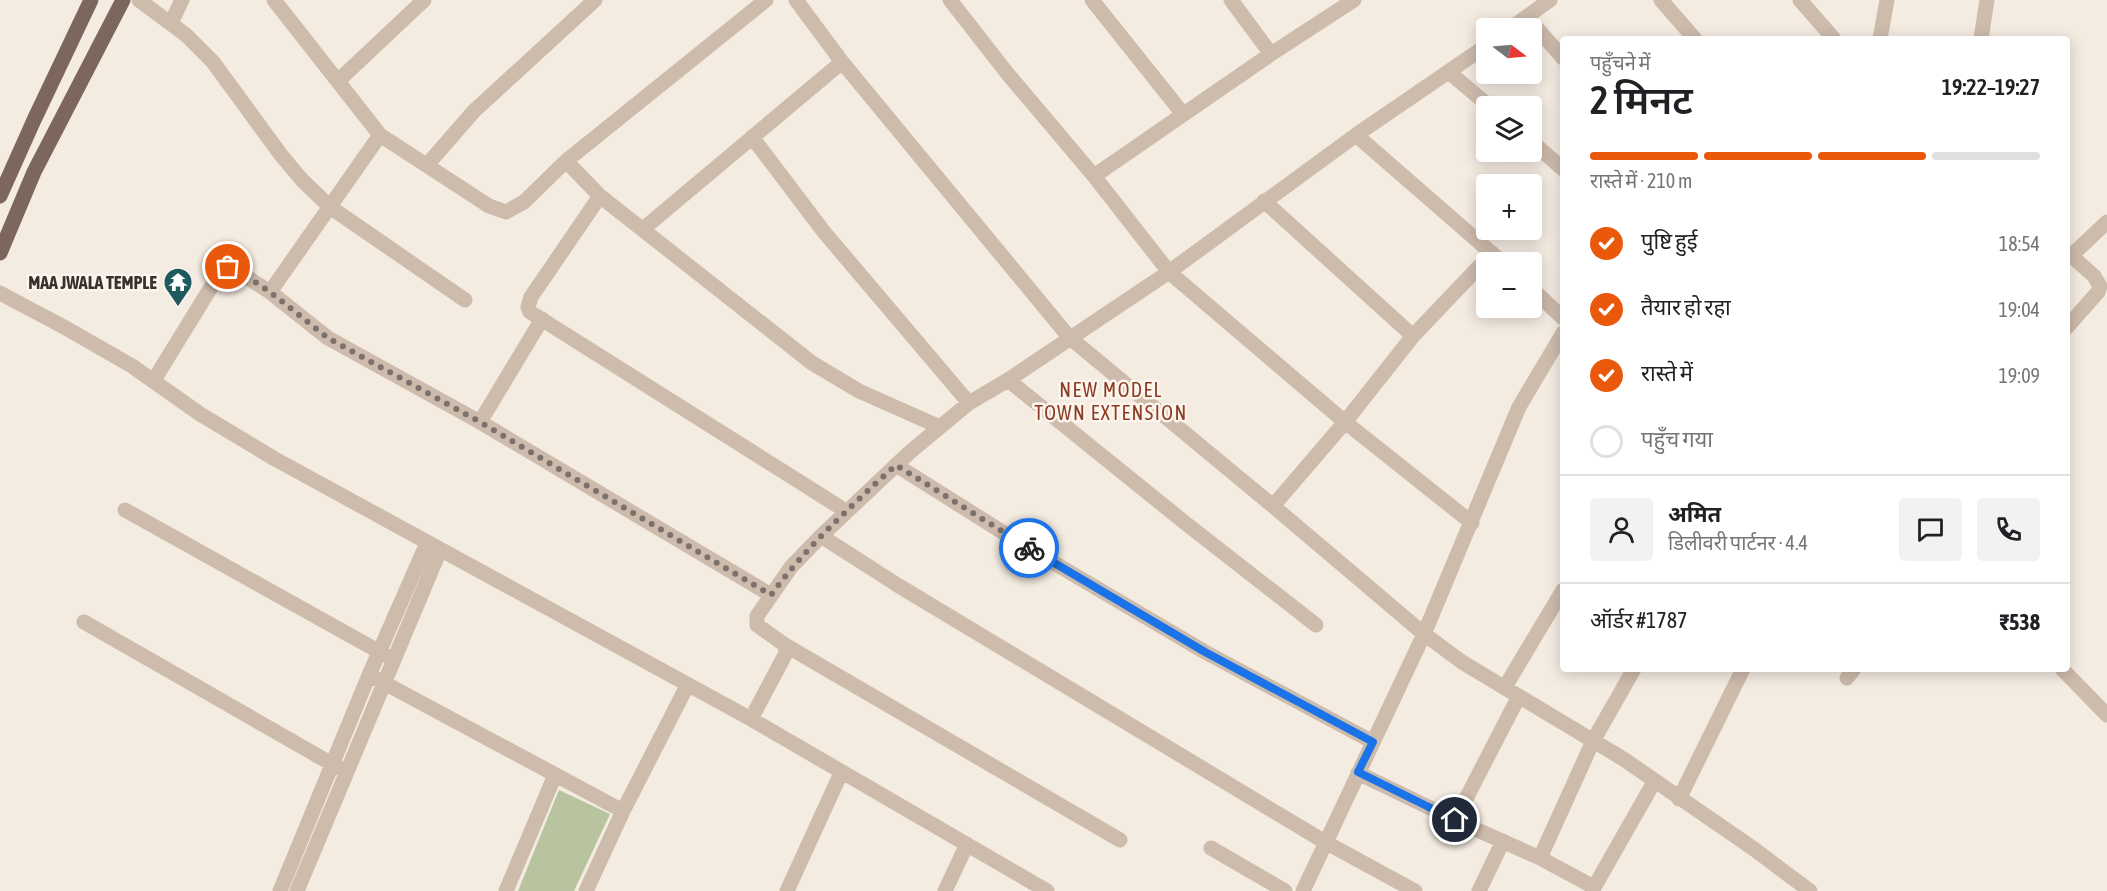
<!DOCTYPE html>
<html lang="hi">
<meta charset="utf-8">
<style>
body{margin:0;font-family:"Asap Condensed","Noto Sans Devanagari",sans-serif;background:#f2f2f2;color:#202124;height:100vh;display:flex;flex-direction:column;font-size:22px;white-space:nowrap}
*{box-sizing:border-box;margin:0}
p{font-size:20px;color:#757577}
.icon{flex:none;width:33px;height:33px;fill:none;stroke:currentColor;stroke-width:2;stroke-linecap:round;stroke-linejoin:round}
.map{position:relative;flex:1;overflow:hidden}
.details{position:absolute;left:1560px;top:36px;width:510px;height:636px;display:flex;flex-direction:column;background:#fff;border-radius:6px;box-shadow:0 3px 15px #0003}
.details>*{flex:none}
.needle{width:39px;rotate:106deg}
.fabs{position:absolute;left:1476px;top:18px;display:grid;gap:12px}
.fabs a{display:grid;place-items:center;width:66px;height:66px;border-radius:6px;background:#fff;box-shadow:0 3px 15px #0003;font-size:30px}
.pin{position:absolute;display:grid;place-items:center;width:51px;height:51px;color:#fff;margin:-26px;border:3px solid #fff;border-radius:50%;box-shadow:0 2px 6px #0007}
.courier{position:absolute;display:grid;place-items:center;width:60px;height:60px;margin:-30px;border:4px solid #1a73e8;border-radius:50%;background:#fff;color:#222;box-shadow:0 2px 8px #0007}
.summary em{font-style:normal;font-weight:600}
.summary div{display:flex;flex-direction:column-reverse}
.summary{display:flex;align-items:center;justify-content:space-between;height:102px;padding:0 30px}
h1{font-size:39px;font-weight:600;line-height:45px}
.bar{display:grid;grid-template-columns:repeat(4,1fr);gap:9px 6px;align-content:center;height:72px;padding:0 30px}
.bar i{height:8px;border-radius:4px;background:#e0e0e0}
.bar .selected{background:#ea580c}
.bar p{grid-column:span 4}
.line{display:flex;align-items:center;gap:15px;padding:0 30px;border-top:2px solid #e0e0e0}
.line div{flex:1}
.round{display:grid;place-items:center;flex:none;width:63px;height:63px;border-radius:6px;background:#f2f2f2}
ol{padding:0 30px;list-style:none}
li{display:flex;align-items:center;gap:18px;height:66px}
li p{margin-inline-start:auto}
li .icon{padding:6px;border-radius:50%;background:#ea580c;color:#fff;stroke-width:4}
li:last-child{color:#757577}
li i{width:33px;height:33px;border:3px solid #e0e0e0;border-radius:50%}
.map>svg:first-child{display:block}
</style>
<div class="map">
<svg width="2107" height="891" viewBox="0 0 2107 891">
<rect width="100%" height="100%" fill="#f4ebe1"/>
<path fill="#b8c4a0" d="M559 790 610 814 574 891H518Z"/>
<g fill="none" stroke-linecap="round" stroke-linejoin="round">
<path stroke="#cdbbac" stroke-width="15" d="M139 0 186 35 213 62 281 155 302 180 330 207 465 300
M274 0 380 135 489 206 506 212 524 202 566 161 766 0
M796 0 842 62 1069 337 1273 506 1424 634 1462 662 1625 760 1754 849 1810 891
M950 0 1007 73 1094 176 1169 272 1345 422 1472 523
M1092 0 1183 114
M1231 0 1271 54
M1661 0 1695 39
M1800 0 1834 39
M1527 17 1563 58
M171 23 182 0
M1511 28 1550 0
M1880 39 1887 0
M1981 39 1987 0
M1450 73 1489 106
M338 81 424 0
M1356 135 1502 262
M752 137 824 232 969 403
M1532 142 1563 169
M566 161 600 196 812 363 859 391 940 427
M427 165 474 111 595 0
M1094 176 1271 54 1354 0
M600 196 531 297 528 307 530 312 846 511
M1264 201 1413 336
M643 229 842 62
M2067 252 2094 276 2100 286 2098 292 2067 327
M2072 255 2107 222
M1532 289 1563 318
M270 292 380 135
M0 293 64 327 132 366 200 414 275 459 751 719 1047 891
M154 380 221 271 231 267 270 292 328 338 480 422 771 595
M1008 380 1184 522 1316 625
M480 422 542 319
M896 465 1015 540 1205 652 1373 742
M1273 506 1345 422 1413 336 1492 253
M125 510 387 656
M821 536 899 586 1325 842 1415 891
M84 622 339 768
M785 645 1120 840
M2062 669 2107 715
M375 678 623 811
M1847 678 1854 669
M1505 687 1563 590
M751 719 786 653 785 645 757 625V616L791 567 821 536 910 452 969 403 1008 380 1169 272 1356 135 1486 46
M1358 773 1455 820 1540 858 1594 887
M1679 799 1743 669
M1455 820 1519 696
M1211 848 1285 891
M1540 858 1593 741 1634 669
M280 891 369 675 427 543
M297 891 440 550
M506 891 555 775
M586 891 623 811 687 686
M787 891 841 773
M945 891 967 844
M1303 891 1424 634 1519 407 1563 333
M1479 891 1503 841
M1592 891 1654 782"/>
<path stroke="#7d675c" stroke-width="15" d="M0 196 34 120 91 0
M0 253 34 172 123 0"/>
</g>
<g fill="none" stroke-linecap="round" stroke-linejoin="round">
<path stroke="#7c716b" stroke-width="6" stroke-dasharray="0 10.8" d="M228 267 234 268 270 292 328 338 480 422 771 595C807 546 851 506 896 465L1029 548"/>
<path stroke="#1a73e8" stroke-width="8" d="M1029 548 1205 652 1373 742 1358 772 1455 820"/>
</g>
<defs>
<g id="temple-pin" transform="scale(1.5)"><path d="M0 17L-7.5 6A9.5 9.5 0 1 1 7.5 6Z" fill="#1f5a5e" stroke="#fbf5ee"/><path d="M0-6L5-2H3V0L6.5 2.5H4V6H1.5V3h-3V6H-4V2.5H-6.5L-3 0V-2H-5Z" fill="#fff"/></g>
</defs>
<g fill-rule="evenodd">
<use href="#temple-pin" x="178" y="282"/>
</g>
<g text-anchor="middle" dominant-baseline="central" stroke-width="5" stroke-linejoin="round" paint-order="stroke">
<g font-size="18" font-weight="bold" fill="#3b302b" stroke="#fbf5ee" text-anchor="end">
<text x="157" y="282">MAA JWALA TEMPLE</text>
</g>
<g font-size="20" letter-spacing="1.5" fill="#8c3b22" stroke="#fbf5ee">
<text x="1111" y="389">NEW MODEL<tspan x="1111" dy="23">TOWN EXTENSION</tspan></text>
</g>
</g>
</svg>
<div class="fabs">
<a><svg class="needle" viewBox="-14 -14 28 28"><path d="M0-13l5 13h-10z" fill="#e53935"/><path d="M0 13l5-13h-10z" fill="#757577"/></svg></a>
<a><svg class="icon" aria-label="layers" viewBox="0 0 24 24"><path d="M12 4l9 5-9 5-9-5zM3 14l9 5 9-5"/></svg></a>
<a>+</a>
<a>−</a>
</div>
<div class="pin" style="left:228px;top:267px;background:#ea580c"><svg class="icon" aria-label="bag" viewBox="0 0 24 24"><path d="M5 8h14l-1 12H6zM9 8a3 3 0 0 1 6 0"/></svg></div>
<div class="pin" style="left:1455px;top:820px;background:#1f2937"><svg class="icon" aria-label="home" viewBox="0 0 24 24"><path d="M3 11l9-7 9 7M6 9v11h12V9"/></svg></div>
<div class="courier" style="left:1029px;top:548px"><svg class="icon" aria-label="bike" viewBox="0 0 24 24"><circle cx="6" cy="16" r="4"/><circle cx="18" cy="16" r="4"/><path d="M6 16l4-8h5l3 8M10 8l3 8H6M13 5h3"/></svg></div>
<section class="details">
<div class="summary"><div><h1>2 मिनट</h1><p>पहुँचने में</p></div><em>19:22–19:27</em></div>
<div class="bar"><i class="selected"></i><i class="selected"></i><i class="selected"></i><i></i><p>रास्ते में · 210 m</p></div>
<ol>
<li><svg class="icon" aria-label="check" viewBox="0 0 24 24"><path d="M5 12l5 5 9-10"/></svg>पुष्टि हुई<p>18:54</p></li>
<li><svg class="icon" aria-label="check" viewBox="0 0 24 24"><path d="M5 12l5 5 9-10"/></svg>तैयार हो रहा<p>19:04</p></li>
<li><svg class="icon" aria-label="check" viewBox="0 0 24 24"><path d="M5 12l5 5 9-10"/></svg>रास्ते में<p>19:09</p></li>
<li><i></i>पहुँच गया</li>
</ol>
<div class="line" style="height:108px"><a class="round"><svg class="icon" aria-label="person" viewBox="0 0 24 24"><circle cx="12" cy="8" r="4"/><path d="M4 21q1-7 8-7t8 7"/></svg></a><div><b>अमित</b><p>डिलीवरी पार्टनर · 4.4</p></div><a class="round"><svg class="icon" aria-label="chat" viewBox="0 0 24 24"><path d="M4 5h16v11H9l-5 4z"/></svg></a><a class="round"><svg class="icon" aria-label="phone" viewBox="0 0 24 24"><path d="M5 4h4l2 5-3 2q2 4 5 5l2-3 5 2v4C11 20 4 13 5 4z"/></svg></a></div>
<div class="line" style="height:78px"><div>ऑर्डर #1787</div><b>₹538</b></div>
</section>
</div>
